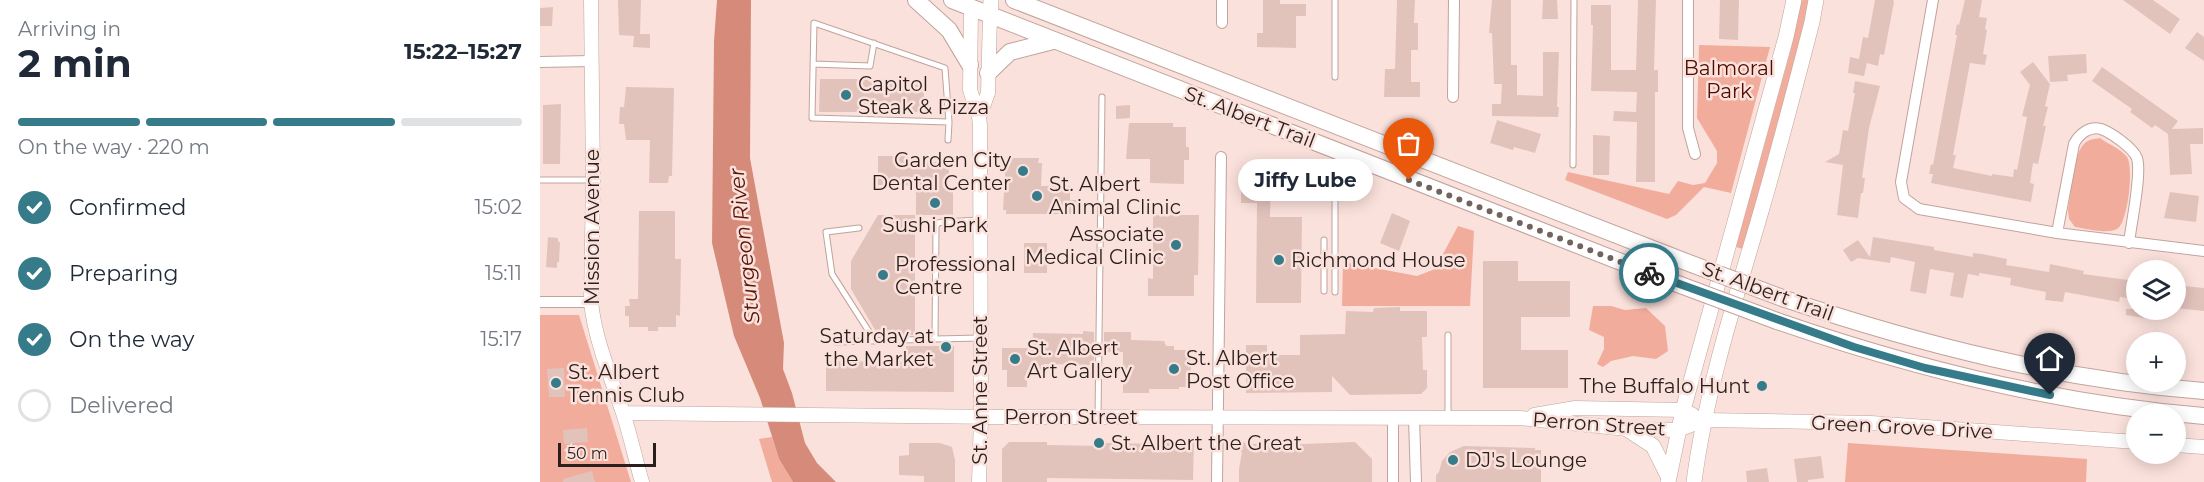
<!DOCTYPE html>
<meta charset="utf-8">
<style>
body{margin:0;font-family:Montserrat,sans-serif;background:#f2f2f3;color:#1f2937;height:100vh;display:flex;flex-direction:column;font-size:22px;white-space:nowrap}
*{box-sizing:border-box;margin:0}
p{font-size:20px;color:#747a83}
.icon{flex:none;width:33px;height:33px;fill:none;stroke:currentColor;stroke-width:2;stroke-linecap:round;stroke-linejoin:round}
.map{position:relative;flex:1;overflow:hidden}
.drawer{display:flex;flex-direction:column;background:#fff;width:540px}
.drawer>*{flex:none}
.controls{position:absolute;left:1586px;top:260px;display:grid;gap:12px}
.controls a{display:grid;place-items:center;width:60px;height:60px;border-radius:50%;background:#fff;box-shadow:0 3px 15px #0003;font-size:30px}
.scale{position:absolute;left:18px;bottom:15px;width:98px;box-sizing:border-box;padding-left:6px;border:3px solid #2a1f1c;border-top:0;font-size:16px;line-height:21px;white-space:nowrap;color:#2a1f1c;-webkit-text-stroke:4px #fbe1db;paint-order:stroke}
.pin{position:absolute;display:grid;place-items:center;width:51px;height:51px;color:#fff;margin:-62px -26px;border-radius:50% 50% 50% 0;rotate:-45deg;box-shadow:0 0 6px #0007}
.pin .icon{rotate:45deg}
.courier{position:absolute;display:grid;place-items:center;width:60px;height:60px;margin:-30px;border:4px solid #367b89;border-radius:50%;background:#fff;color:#222;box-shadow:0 2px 8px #0007}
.bubble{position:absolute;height:42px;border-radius:21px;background:#fff;box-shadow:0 3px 15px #0003;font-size:20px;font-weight:700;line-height:42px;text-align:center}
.overview em{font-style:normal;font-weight:700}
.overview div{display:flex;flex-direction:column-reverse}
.overview{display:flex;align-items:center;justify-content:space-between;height:102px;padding:0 18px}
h1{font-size:39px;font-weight:700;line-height:45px}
.bar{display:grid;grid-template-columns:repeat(4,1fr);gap:9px 6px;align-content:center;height:72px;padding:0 18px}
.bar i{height:8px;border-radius:4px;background:#e0e1e3}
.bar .selected{background:#367b89}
.bar p{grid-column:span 4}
ol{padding:0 18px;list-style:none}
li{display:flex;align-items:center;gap:18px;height:66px}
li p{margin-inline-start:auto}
li .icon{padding:6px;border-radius:50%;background:#367b89;color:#fff;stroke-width:4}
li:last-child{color:#747a83}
li i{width:33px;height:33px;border:3px solid #e0e1e3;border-radius:50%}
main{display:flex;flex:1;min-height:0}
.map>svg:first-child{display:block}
</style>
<main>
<section class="drawer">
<div class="overview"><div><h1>2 min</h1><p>Arriving in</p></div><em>15:22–15:27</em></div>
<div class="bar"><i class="selected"></i><i class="selected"></i><i class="selected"></i><i></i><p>On the way · 220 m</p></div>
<ol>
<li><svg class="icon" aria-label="check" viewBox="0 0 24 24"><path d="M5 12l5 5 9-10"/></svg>Confirmed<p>15:02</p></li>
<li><svg class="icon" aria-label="check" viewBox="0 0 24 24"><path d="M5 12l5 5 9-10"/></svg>Preparing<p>15:11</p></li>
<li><svg class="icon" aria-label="check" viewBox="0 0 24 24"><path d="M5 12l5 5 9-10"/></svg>On the way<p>15:17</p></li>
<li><i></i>Delivered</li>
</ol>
</section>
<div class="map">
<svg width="1664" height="482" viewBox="0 0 1664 482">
<rect width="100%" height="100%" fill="#fbe1db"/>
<path fill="#f1ac9c" d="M1261 0H1270L1261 38 1203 249 1196 247 1251 49Z
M1159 45 1230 47 1191 193 1164 187 1136 215 1127 219 1025 180 1028 172 1129 194 1138 181 1153 185 1165 183 1177 163V151L1157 118Z
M1560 138C1568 144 1581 149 1587 157 1594 167 1588 223 1577 229 1566 234 1548 229 1535 227L1529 219 1528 210C1531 195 1533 157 1543 145 1547 140 1553 139 1560 138Z
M918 226 934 231 930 306H802L803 262 877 276 895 269Z
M1053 306H1071L1085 310 1106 308 1125 326 1128 351 1116 359 1093 356 1071 361 1063 367 1057 364 1064 349V337L1049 330Z
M0 315H39L91 482H0Z
M232 437 239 459 253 482H232L219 439Z
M1308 443 1547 459 1546 482H1305Z"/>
<path fill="#d68b7a" d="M177 0H211L210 158 244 343 243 369 252 393 265 443 277 463 296 482H253L239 459 220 398 194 336 172 243 174 41Z"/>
<path fill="#e2c3bc" d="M78 0H101L100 34H110V48L93 47 94 36 79 35Z
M723 0H740V4H766V16H756V48L717 47V33H723Z
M857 0H875L874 23H878V50H871V82H880V97H844L845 69H855Z
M952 0H971V65H977V95L1003 96V52H1019L1017 107H1019L1018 117 952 116V104H961L962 84H954L952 33H949Z
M1003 0H1017L1018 19H1002Z
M1098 0H1116L1114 70H1118V92H1115V182H1096L1097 122 1073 121 1074 111 1096 112 1097 92 1051 91 1053 25H1051V5H1071V70H1096Z
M1180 0H1199L1198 40 1179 39Z
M1335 0H1353L1354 2 1344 55 1340 54 1338 66 1327 63 1324 76 1308 73 1310 57 1319 59 1323 37 1328 38Z
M1425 0H1442L1439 17 1447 18 1445 29 1447 30 1443 54 1447 55 1445 65 1430 63 1413 155H1416L1413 168 1452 176V174L1473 177 1474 169 1477 170 1487 117 1482 116 1490 85 1480 72 1493 62 1510 84 1505 106 1508 107 1503 126H1506L1498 164 1493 163 1490 183 1494 184 1491 202 1391 183 1393 174H1389L1391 164 1393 165 1417 35H1415L1417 24 1419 25Z
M1583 0H1613L1640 19 1630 34Z
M13 7 12 26H0V8Z
M1657 32 1664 37V61L1645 48Z
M1546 54 1547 73 1527 75 1528 81 1510 82 1508 56Z
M1562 67 1638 121 1632 129 1663 128V144H1650L1652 174 1630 175 1628 134 1615 125 1612 128 1590 112 1592 109 1552 81Z
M280 79H354V84L384 85V112H279Z
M1315 81 1340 86 1329 128 1322 178H1325L1323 193H1321L1318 218 1297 215 1303 165 1285 162 1299 154 1303 130 1308 131 1315 93H1313Z
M86 87 134 88 132 176H129L128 183H109L110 140H86L84 124H79L80 107H84Z
M21 104 20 164H3V105Z
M590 105V118L576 119V106Z
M957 120 1001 134 995 153 974 147 973 150 950 143Z
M589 123H633V127H646V147H649V160H644V184L610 183V159H586Z
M1053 135 1070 136 1069 175H1053Z
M338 156H371V162H409V192H413V215H376V185H338Z
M466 158H499L498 163H502L501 186H530V200H537V214H466V210H463Z
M701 168H731L730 217H762L761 303H716L717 203H701Z
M1630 192 1659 196 1656 222 1624 218Z
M99 211H135V259H141L140 316 136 315V327H118V331H108V327H89V316H85V306H90L89 299H98Z
M852 213 870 221 859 251 840 243Z
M338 215H375V335H338L311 289V261Z
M613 215H659L658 275H654V296H608V278L613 279Z
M8 237 18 238V242H20L19 262H17V268L6 267Z
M1333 237 1394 247V250L1433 257V253L1442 254 1467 259 1466 265 1509 272 1510 264 1544 271 1543 274 1596 281V299L1580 297 1579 302 1525 292 1523 302 1505 300 1506 292 1470 285 1471 278 1439 273V276L1428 274 1423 298 1410 296 1414 273 1390 269 1386 294 1370 291 1375 262 1351 257 1350 263 1318 258 1311 262 1303 250 1318 240 1330 257Z
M484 243H507V273H484Z
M943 261H978V281H1030V317H981V350H1028V388H943Z
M1635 285 1664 288V311L1635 308Z
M860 307V311H887V337H882L883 370H887V388L881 394 810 395 792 376V392L706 393V345H727V355H760V335L805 334 806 311 833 312 834 308Z
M1586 309H1618L1617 320 1586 315Z
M543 331 554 332V365L504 364 503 370H487V387H467V370H462V348H492L493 333 543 334Z
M564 332H591V340L624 341 626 346H634V350H651V387H639V389H609V393H583V352H564Z
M366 346H414V392L286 391V361L366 362Z
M24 368 25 397H9L7 369Z
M47 428 48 442 24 444 23 430Z
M623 440H654L653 480 507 478V482H462V449L469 442H507V445L563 446V443L623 444Z
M702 442 711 444 738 443V445L815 442 832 459V482H699V469L702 452 699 451Z
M369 443H400L412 447 415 460V482H384V476L359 475V456L369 455Z
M924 446 995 448V450H1001V482H896V475L899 472 902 461 910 452Z
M1281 456 1284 478 1268 480V482H1257L1254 459Z
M1227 468 1229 482H1207L1206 471Z
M52 471 55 482H23V479Z"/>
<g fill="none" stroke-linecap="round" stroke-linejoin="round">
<g stroke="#c1a39c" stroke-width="7">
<path id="service" d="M273 64 330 66 334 43
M795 77V0
M408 140 409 122 405 68 274 23 272 118 409 122
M1033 165 1034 0
M0 180H52
M739 191 795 193
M439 220 403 222 398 223 396 226 395 339 441 338
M319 228 286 232 292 274 335 341
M784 291V240
M795 292V193L804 156
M296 342 395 339
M908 416V335
M558 417 562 97"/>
</g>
<g stroke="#c1a39c" stroke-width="12">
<path id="minor" d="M682 0V23
M1148 0V128L1155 154
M1393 0 1361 182 1364 198 1379 209 1517 233 1664 251
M0 62 52 61
M913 97 914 0
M1517 233 1534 144C1539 134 1549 126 1561 129 1572 133 1593 148 1597 158 1602 174 1591 224 1589 243
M0 302H51
M853 418V482
M874 418 876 482
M677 482 681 157"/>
</g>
<g stroke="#c1a39c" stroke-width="15">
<path id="tertiary" d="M51 0 53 180 51 302C55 340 70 374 82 410 90 433 95 458 102 482
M431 7 430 90 439 117 440 125 441 417 439 482
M439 117 448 93 450 15
M83 413 463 417 980 418 1087 429 1138 430 1164 420 1331 423 1596 442
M994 415 1035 408 1143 410 1153 415
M1635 445 1664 447"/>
</g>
<g stroke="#c1a39c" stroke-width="16">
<path id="secondary" d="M450 15 451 0
M1087 429 1113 446 1128 476
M1128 482 1143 410 1246 37 1254 0
M1154 482C1166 389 1196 298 1222 208 1240 146 1256 84 1272 22L1276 0"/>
</g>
<g stroke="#c1a39c" stroke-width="18">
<path id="primary" d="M376 0 409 30 430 65
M412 0 1127 280
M474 0 1141 260
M448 73 470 52 513 41
M1245 299C1382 345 1520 380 1664 391
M1237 321C1376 369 1517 404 1664 416"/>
</g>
<use href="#service" stroke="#fff" stroke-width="5"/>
<use href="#minor" stroke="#fff" stroke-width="10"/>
<use href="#tertiary" stroke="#fff" stroke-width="14"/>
<use href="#secondary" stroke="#fff" stroke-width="15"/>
<use href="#primary" stroke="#fff" stroke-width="16"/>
<g stroke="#c1a39c" stroke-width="18" stroke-linecap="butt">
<path id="primary-bridge" d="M1141 260 1245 299
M1127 280 1237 321"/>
</g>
<use href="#primary-bridge" stroke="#fff" stroke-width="16"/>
</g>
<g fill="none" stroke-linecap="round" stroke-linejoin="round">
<path stroke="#73635f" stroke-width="6" stroke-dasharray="0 10.8" d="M869 180 1109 273"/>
<path stroke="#367b89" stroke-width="8" d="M1109 273 1314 347 1385 368 1510 395"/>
</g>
<g fill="#367b89" stroke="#fbe1db" stroke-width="2">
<circle cx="306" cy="95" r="6"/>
<circle cx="483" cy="171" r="6"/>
<circle cx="497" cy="196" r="6"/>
<circle cx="395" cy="203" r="6"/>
<circle cx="636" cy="245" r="6"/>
<circle cx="739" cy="260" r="6"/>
<circle cx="343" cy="275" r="6"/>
<circle cx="406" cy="347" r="6"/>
<circle cx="475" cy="359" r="6"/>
<circle cx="634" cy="369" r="6"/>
<circle cx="16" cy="383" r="6"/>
<circle cx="1222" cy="386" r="6"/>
<circle cx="559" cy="443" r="6"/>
<circle cx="913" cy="460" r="6"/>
</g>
<g text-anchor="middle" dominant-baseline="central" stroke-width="5" stroke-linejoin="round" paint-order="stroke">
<g font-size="20" fill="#500d01" stroke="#fbe1db">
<text x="1189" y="68">Balmoral<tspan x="1189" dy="23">Park</tspan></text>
</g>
<g font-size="20" fill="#2a1f1c" stroke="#fbe1db" text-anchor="start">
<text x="318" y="84">Capitol<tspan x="318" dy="23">Steak &amp; Pizza</tspan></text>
<text x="471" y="160" text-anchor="end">Garden City<tspan x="471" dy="23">Dental Center</tspan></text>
<text x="509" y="184">St. Albert<tspan x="509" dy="23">Animal Clinic</tspan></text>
<text x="395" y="225" text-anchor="middle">Sushi Park</text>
<text x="624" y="234" text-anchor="end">Associate<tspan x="624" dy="23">Medical Clinic</tspan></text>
<text x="751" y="260">Richmond House</text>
<text x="355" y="264">Professional<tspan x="355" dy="23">Centre</tspan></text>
<text x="394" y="336" text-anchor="end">Saturday at<tspan x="394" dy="23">the Market</tspan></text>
<text x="487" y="348">St. Albert<tspan x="487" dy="23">Art Gallery</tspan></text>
<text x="646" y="358">St. Albert<tspan x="646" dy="23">Post Office</tspan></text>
<text x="28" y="372">St. Albert<tspan x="28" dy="23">Tennis Club</tspan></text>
<text x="1210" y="386" text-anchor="end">The Buffalo Hunt</text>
<text x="571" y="443">St. Albert the Great</text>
<text x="925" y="460">DJ's Lounge</text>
</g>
<g font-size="20" fill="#2a1f1c" stroke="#fbe1db">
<text transform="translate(710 117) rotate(21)">St. Albert Trail</text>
<text transform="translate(52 227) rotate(-90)">Mission Avenue</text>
<text transform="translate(1228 291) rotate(20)">St. Albert Trail</text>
<text transform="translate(440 390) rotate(-90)">St. Anne Street</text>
<text x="531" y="417">Perron Street</text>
<text transform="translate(1059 424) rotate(4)">Perron Street</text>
<text transform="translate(1362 427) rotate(3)">Green Grove Drive</text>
</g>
<g font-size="21" font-style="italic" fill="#581507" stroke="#fbe1db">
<text transform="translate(204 246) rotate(-96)">Sturgeon River</text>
</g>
</g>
</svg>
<div class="controls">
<a><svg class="icon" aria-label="layers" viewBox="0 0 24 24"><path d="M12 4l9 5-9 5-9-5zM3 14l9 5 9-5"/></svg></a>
<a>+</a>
<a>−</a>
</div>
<div class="scale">50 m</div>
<div class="pin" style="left:869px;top:180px;background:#ea580c"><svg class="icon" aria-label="bag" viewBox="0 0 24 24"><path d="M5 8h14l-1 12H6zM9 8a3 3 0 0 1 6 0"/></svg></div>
<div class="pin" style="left:1510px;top:395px;background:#1f2937"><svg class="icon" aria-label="home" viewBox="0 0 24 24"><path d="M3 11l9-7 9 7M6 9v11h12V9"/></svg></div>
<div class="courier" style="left:1109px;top:273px"><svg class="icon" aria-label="bike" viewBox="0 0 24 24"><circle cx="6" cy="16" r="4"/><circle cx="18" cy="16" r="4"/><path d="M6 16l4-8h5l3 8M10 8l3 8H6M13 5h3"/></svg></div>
<div class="bubble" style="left:698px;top:159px;width:135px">Jiffy Lube</div>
</div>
</main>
